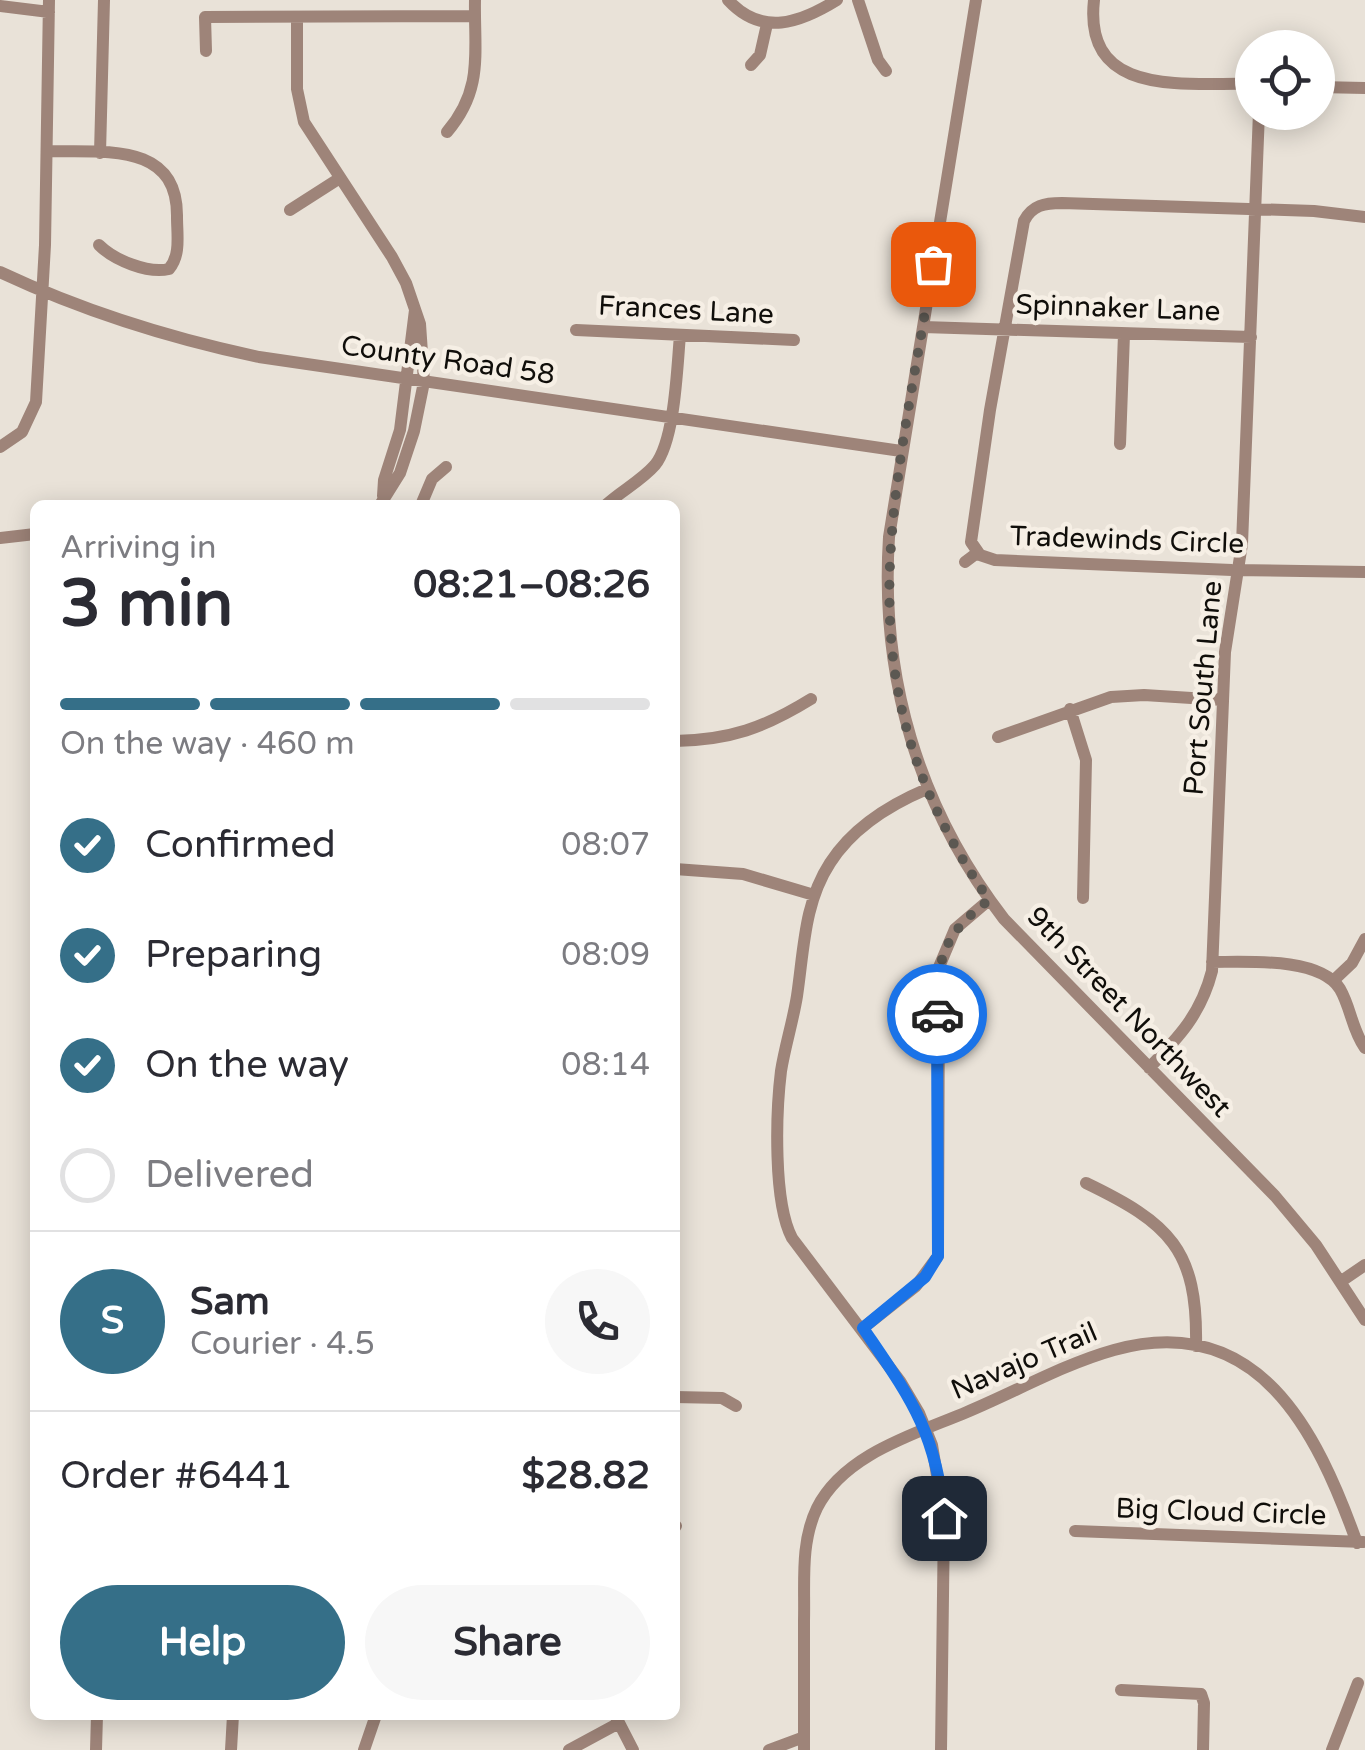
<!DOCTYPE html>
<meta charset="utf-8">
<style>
body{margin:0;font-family:"Varela Round",sans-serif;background:#f7f7f7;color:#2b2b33;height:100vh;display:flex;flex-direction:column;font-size:38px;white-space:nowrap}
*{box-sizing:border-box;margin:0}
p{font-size:32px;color:#7c7c81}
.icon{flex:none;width:55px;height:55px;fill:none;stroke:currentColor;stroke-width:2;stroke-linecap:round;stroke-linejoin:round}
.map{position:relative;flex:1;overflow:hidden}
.sheet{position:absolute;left:30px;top:500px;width:650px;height:1220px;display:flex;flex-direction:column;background:#fff;border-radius:15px;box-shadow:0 5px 25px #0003}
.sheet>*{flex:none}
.tools{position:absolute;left:1235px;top:30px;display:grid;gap:20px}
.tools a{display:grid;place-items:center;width:100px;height:100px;border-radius:50%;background:#fff;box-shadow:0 5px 25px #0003;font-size:50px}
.pin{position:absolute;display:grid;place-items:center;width:85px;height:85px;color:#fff;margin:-42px;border-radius:20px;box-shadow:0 5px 15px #0006}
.courier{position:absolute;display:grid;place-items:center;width:100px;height:100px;margin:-50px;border:8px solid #1a73e8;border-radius:50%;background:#fff;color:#222;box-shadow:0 2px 12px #0007}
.overview em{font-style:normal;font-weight:700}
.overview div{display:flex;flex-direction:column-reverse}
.overview{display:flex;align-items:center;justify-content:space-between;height:170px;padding:0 30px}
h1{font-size:65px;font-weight:700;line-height:75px}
.bar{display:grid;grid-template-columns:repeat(4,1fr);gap:15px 10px;align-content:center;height:120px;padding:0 30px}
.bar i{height:12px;border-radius:8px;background:#e1e1e2}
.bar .on{background:#356f88}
.bar p{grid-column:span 4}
.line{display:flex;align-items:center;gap:25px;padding:0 30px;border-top:2px solid #e1e1e2}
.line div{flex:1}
.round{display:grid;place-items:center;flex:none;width:105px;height:105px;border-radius:52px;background:#f7f7f7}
ol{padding:0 30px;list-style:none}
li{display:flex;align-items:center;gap:30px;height:110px}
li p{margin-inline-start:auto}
li .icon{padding:10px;border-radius:50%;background:#356f88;color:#fff;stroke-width:4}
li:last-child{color:#7c7c81}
li i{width:55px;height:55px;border:5px solid #e1e1e2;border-radius:50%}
.button{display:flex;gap:20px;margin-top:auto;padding:20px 30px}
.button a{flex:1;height:115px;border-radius:60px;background:#356f88;color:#fff;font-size:40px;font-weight:700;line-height:115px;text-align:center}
.button a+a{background:#f7f7f7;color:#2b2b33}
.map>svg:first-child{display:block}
</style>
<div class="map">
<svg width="1365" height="1750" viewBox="0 0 1365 1750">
<rect width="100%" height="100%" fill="#e9e2d8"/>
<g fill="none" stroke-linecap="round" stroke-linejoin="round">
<path stroke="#9e8479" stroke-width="12" d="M728 0C762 37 800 23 837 0
M858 0 878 60 886 71
M976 0 889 537C880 677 918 807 1004 919L1275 1196 1316 1245 1365 1320
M1094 0C1083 99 1186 82 1252 84
M0 6 49 12
M297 18V89L304 122 392 257 406 283 420 324 424 382 414 431 400 473 380 505
M206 51 205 17 475 16
M751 65 760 55 767 24
M1318 87 1365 88
M447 132C484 89 474 52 475 0
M47 151C101 153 178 140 177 217 177 235 181 255 169 269 148 274 114 260 99 245
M100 153 104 0
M290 210 340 178
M1365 217 1314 211 1062 203C1045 203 1032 205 1024 221L990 410 971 542 980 555 995 560 1232 570 1365 572
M0 272C83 311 169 338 259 357L901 451
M923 327 1251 337
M576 330 794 340
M1120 444 1124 334
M0 447 22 432 36 402 45 245 49 0
M383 496 384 480 400 430 415 310
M421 505 432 479 446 467
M606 505C621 491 641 481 655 465 675 440 677 368 680 335
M0 538 35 534
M965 562 977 553
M1070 709 1086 760 1083 898
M998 737 1111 697 1144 695 1223 700
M675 741C730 740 764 728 811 699
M927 789C889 805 853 827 830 863 804 903 804 949 797 996 793 1021 785 1046 781 1071 776 1112 773 1202 792 1238L900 1381 919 1413 932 1445 944 1518 941 1750
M675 869 743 874 814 895
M1212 962C1247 962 1320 957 1340 989 1351 1008 1352 1030 1365 1048
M1334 980 1352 963 1365 939
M1149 1068C1179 1037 1201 1014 1212 971L1225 652 1242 544 1259 112
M1086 1183C1169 1223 1198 1249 1196 1346
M1340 1282 1365 1265
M863 1328 916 1286 938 1256 939 967 955 929 989 900
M675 1397 722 1398 736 1406
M675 1526H676
M1075 1531 1363 1542
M1121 1690 1201 1694 1204 1703 1203 1750
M615 1715 633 1750
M96 1750 97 1715
M231 1750 233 1715
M364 1750 376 1715
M569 1750 619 1723
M769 1750 804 1737
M804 1750C804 1707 804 1664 804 1621 805 1584 800 1543 817 1508 844 1454 915 1434 967 1412 1015 1392 1064 1364 1114 1350 1258 1310 1317 1431 1357 1543
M1332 1750 1358 1683"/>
</g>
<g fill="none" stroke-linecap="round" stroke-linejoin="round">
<path stroke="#5c5852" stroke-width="10" stroke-dasharray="0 18" d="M933 264C895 505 836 681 989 900 943 935 937 957 937 1014"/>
<path stroke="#1a73e8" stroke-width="12" d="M937 1014 938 1256 925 1277 863 1328C909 1396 937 1432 944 1518"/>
</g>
<g text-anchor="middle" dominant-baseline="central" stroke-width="9" stroke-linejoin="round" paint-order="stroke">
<g font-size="28" fill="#100e0a" stroke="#f6efe5">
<text transform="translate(1118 308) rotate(2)">Spinnaker Lane</text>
<text transform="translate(686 310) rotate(3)">Frances Lane</text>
<text transform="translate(448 360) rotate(8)">County Road 58</text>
<text transform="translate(1127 540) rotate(2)">Tradewinds Circle</text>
<text transform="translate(1203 688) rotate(-85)">Port South Lane</text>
<text transform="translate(1129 1012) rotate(46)">9th Street Northwest</text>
<text transform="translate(1024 1361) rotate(-23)">Navajo Trail</text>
<text transform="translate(1221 1512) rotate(2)">Big Cloud Circle</text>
</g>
</g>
</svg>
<div class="tools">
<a><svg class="icon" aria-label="locate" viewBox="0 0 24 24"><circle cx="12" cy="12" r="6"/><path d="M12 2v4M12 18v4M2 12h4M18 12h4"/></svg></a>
</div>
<div class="pin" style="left:933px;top:264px;background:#ea580c"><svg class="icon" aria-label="bag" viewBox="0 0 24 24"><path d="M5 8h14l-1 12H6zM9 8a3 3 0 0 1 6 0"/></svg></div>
<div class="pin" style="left:944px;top:1518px;background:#1f2937"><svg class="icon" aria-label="home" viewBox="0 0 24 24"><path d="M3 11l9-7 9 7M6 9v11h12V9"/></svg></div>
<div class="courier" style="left:937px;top:1014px"><svg class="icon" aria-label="car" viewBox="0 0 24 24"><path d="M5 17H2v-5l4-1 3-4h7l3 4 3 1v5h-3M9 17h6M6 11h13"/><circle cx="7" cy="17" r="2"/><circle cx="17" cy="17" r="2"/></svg></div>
<section class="sheet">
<div class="overview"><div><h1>3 min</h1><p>Arriving in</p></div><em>08:21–08:26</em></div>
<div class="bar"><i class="on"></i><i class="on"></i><i class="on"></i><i></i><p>On the way · 460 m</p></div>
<ol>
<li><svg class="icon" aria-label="check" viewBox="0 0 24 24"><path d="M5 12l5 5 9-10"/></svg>Confirmed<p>08:07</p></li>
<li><svg class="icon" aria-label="check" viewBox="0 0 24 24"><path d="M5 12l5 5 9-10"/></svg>Preparing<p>08:09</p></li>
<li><svg class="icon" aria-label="check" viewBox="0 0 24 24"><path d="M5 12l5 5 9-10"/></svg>On the way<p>08:14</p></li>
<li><i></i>Delivered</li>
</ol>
<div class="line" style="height:180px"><b class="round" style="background:#356f88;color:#fff">S</b><div><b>Sam</b><p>Courier · 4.5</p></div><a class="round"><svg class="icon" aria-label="phone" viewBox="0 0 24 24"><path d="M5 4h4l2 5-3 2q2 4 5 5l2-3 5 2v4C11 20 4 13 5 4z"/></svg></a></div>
<div class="line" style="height:130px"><div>Order #6441</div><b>$28.82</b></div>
<div class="button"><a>Help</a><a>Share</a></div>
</section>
</div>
